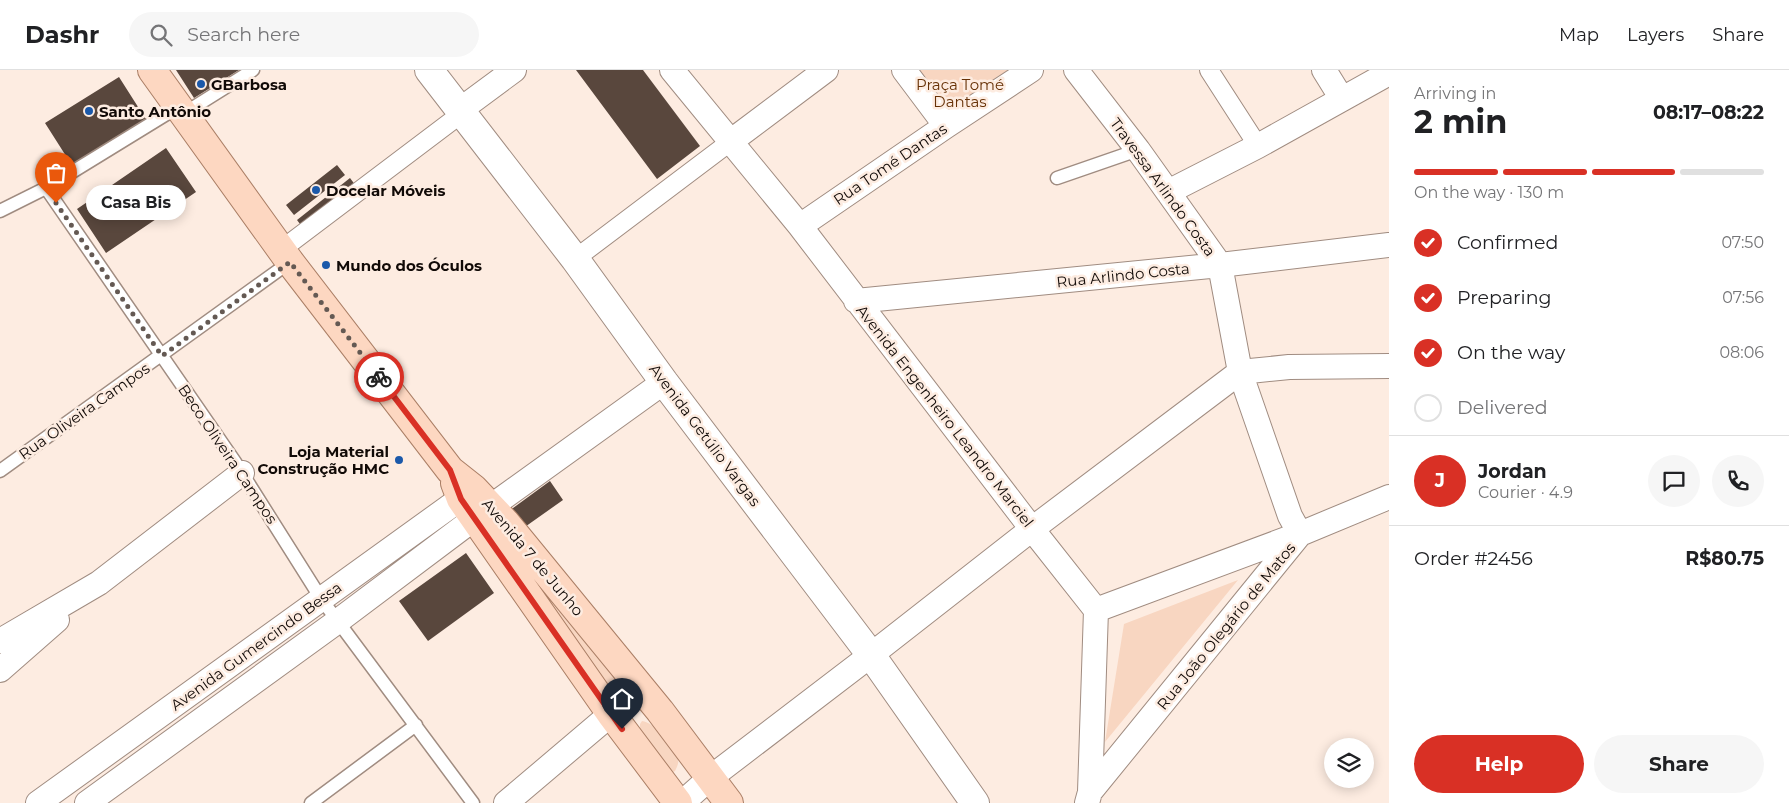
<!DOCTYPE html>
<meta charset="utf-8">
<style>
body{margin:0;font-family:Montserrat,sans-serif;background:#f6f6f6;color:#202124;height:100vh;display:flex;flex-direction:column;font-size:19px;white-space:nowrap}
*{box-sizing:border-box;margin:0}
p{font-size:16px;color:#757577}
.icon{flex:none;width:28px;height:28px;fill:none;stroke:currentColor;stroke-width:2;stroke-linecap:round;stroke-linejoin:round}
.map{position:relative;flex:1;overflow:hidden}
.details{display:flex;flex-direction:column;background:#fff;width:400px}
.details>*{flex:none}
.tools{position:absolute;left:1324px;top:668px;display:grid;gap:10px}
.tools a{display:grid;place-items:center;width:50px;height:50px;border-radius:50%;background:#fff;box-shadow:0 2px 12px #0003;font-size:25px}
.pin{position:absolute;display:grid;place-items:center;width:42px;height:42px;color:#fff;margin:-51px -21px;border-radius:50% 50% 50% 0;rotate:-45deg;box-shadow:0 0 5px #0007}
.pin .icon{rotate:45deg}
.courier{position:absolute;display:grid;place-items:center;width:50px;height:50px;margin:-25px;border:4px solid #d93025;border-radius:50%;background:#fff;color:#222;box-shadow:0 1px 6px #0007}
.bubble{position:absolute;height:35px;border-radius:18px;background:#fff;box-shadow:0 2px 12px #0003;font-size:16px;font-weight:700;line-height:35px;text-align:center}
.overview em{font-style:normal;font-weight:700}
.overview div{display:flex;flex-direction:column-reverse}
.overview{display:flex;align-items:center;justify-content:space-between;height:85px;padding:0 25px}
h1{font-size:32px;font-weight:700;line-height:38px}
.bar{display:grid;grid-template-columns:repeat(4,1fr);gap:8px 5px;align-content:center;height:60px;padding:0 25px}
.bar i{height:6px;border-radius:4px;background:#e0e0e0}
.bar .current{background:#d93025}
.bar p{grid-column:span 4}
.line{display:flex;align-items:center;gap:12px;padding:0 25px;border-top:1px solid #e0e0e0}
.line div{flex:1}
.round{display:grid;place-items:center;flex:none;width:52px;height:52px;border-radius:26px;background:#f6f6f6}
ol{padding:0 25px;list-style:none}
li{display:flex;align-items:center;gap:15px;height:55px}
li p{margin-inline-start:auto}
li .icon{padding:5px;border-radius:50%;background:#d93025;color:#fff;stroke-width:4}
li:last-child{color:#757577}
li i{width:28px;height:28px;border:2px solid #e0e0e0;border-radius:50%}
.action{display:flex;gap:10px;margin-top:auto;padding:10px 25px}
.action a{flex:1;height:58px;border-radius:30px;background:#d93025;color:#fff;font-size:20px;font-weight:700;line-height:58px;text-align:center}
.action a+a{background:#f6f6f6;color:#202124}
header{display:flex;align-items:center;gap:30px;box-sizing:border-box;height:70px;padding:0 25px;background:#fff;border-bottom:1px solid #e0e0e0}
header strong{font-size:24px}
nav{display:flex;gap:28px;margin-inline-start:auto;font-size:18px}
.search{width:350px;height:45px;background:#f6f6f6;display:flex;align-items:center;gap:12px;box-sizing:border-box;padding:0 18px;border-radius:28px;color:#757577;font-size:19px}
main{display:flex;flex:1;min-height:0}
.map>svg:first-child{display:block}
</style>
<header>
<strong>Dashr</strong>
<div class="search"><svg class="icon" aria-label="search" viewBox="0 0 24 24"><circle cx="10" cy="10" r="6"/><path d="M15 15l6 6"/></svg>Search here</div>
<nav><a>Map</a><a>Layers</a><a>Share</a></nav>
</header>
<main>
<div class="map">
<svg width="1389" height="733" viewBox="0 0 1389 733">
<rect width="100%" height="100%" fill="#fdece1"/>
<path fill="#f8d6c1" d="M915 0H1032L955 55Z
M504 469 617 609 615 615 609 616 601 614Z
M1238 510 1105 672 1124 554Z
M642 651C654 652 676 677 678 689 679 693 677 697 675 701L670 704 640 667V654Z"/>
<path fill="#59473d" d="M176 0H239L194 28Z
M576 0H643L700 76 657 109Z
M119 7 147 51 73 97 45 53Z
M166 78 196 122 106 183 77 139Z
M337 95 345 105 294 145 286 135Z
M350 108 359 120 306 162 297 150Z
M550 411 563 430 522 459 509 441Z
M466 483 494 523 428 571 399 531Z"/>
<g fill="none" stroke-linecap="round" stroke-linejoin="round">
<g stroke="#a08c81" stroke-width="15">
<path id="service" d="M183 44 253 0
M1057 108 1138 80
M46 118 235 392 322 530 473 733
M0 141 46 118 178 37
M0 401 290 192
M311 733 416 655"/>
</g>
<g stroke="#a08c81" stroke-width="20">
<path id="pedestrian" d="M1209 0 1258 76
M281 180 453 50 460 40
M575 189 730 72"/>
</g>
<g stroke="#a08c81" stroke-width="26">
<path id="minor" d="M672 0 800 156 1032 459 1096 540 1090 722 1087 733
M904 0 946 56
M1076 0 1138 80 1220 195 1240 302 1290 446 1300 464 1096 540
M1324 0 1342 29
M460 40 514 0
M730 72 826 0
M1168 122 1258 76 1389 3
M800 156 946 56 1031 0
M856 231 1220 195 1389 175
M0 571 99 513 242 403
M0 600 57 550
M1090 722 1300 464 1389 427
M38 733 474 419
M87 733 338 551 475 448 664 312
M506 733 611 644
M682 733 710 708 871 585 1032 459 1240 302 1289 297 1389 296"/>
</g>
<g stroke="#a08c81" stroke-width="30">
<path id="tertiary" d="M429 0 575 189 664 312 871 585 975 733"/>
</g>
<g stroke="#aa7e65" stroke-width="30">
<path id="primary" d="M152 0 290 192 450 400 474 419 506 453 660 641 729 733
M455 413 461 429 611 644 678 733"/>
</g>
<use href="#service" stroke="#fff" stroke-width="12"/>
<use href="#pedestrian" stroke="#fff" stroke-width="18"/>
<use href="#minor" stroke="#fff" stroke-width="24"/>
<use href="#tertiary" stroke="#fff" stroke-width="28"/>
<use href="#primary" stroke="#fdd7c1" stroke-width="28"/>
</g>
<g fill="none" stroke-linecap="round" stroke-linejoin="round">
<path stroke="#645953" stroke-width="5" stroke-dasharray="0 9" d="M56 133 162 286 290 192 379 307"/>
<path stroke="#d93025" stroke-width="6" d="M379 307 450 400 461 429 622 659"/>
</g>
<g fill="#1b59aa" stroke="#fdece1" stroke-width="2">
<circle cx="201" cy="14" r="5"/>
<circle cx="89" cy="41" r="5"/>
<circle cx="316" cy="120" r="5"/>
<circle cx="326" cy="195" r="5"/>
<circle cx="399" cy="390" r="5"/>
</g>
<g text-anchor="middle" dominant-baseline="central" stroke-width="5" stroke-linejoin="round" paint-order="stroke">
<g font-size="15" font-weight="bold" fill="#110a07" stroke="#fdece1" text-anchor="start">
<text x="211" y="14">GBarbosa</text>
<text x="99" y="41">Santo Antônio</text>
<text x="326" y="120">Docelar Móveis</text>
<text x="336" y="195">Mundo dos Óculos</text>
<text x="389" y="381" text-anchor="end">Loja Material<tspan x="389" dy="17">Construção HMC</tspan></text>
</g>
<g font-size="15" fill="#673106" stroke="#fdece1">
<text x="960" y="14">Praça Tomé<tspan x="960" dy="17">Dantas</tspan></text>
</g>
<g font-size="15" fill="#110a07" stroke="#fdece1">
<text transform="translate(890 94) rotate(-34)">Rua Tomé Dantas</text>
<text transform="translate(1163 117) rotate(54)">Travessa Arlindo Costa</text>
<text transform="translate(1123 205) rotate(-6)">Rua Arlindo Costa</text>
<text transform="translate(84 341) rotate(-35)">Rua Oliveira Campos</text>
<text transform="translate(945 346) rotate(52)">Avenida Engenheiro Leandro Marciel</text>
<text transform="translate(705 365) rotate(53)">Avenida Getúlio Vargas</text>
<text transform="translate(228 384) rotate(56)">Beco Oliveira Campos</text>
<text transform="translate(533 487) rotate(50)">Avenida 7 de Junho</text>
<text transform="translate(1226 556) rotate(-51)">Rua João Olegário de Matos</text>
<text transform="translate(256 576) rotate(-36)">Avenida Gumercindo Bessa</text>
</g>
</g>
</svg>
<div class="tools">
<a><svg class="icon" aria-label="layers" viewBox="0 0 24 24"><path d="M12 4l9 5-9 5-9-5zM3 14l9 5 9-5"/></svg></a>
</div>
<div class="pin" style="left:56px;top:133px;background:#ea580c"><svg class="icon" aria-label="bag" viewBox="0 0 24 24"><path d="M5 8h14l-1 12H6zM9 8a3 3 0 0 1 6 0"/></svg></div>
<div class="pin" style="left:622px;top:659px;background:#1f2937"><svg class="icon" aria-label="home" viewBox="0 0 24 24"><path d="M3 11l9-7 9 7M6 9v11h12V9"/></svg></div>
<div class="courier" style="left:379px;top:307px"><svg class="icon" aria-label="bike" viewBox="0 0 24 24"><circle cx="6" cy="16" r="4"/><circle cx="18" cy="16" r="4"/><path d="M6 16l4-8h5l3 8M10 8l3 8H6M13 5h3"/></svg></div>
<div class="bubble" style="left:86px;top:115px;width:100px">Casa Bis</div>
</div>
<section class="details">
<div class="overview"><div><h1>2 min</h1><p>Arriving in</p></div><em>08:17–08:22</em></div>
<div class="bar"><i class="current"></i><i class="current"></i><i class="current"></i><i></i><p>On the way · 130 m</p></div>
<ol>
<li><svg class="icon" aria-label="check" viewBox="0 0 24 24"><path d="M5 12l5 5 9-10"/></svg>Confirmed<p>07:50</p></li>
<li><svg class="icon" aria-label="check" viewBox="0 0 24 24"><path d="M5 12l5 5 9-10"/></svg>Preparing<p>07:56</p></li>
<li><svg class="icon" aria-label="check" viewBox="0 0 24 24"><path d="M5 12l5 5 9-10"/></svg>On the way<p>08:06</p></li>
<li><i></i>Delivered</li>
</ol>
<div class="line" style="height:90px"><b class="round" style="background:#d93025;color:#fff">J</b><div><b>Jordan</b><p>Courier · 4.9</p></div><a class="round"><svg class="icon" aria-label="chat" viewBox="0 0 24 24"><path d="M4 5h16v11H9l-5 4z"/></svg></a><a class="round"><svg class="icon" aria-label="phone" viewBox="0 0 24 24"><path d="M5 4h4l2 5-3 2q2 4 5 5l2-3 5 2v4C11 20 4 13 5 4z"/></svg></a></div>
<div class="line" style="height:65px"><div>Order #2456</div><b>R$80.75</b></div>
<div class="action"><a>Help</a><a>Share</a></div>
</section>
</main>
